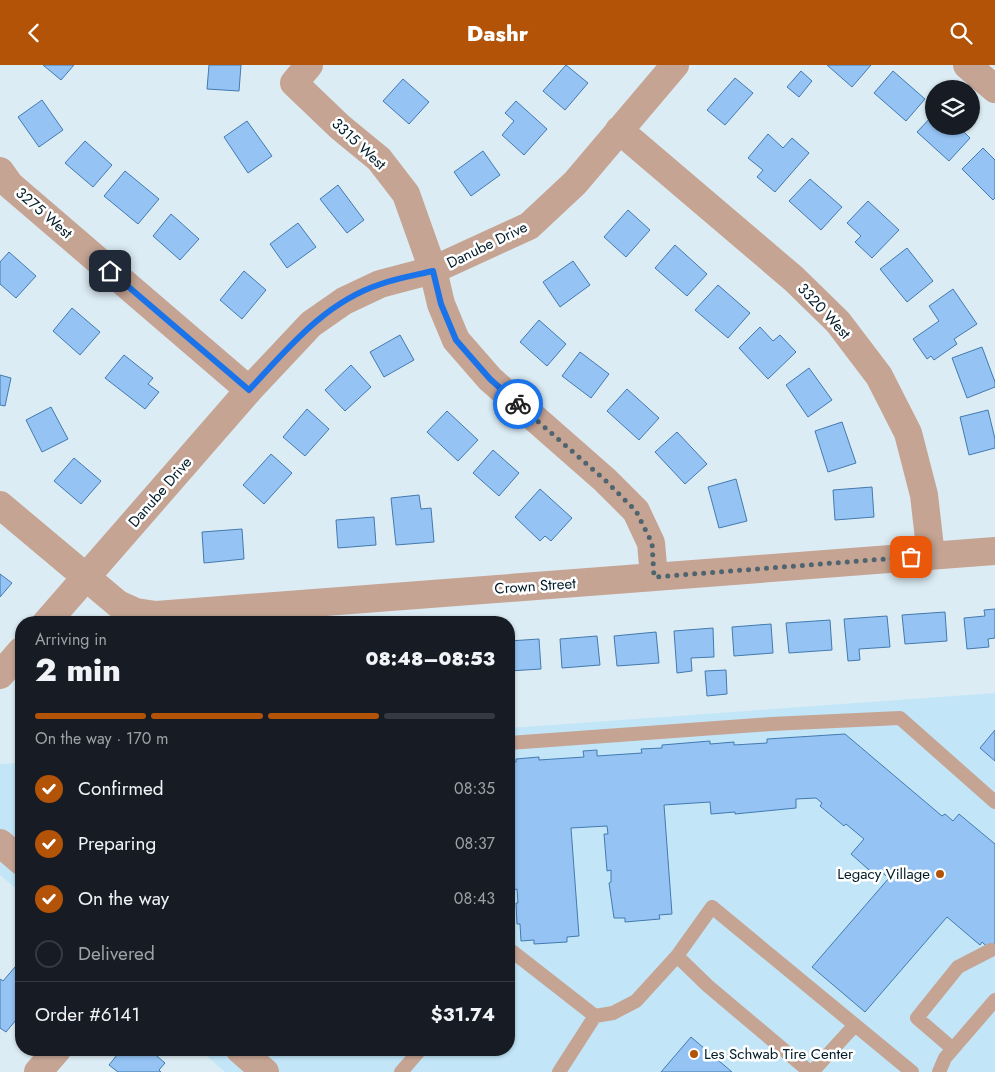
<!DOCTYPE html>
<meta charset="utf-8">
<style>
body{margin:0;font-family:Jost,sans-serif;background:#242831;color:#f1f3f6;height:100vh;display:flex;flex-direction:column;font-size:19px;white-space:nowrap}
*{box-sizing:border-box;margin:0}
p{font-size:16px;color:#9ea1a6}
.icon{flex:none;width:28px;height:28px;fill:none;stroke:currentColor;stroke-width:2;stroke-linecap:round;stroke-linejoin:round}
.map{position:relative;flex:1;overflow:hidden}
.panel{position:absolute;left:15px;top:551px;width:500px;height:440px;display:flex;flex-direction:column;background:#171b24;border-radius:20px;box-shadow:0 1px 4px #0004}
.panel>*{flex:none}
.buttons{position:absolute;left:925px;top:15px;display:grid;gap:10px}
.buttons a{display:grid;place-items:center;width:55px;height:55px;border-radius:50%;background:#171b24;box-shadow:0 1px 4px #0004;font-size:25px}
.pin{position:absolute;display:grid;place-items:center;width:42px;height:42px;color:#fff;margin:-21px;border-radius:10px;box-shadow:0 2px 8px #0006}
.courier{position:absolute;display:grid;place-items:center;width:50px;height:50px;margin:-25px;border:4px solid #1a73e8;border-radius:50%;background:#fff;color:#222;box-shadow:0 1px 6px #0007}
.summary em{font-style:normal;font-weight:800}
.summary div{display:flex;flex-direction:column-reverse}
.summary{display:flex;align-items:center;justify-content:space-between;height:85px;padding:0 20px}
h1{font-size:32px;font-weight:800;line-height:38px}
.bar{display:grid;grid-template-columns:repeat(4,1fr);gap:8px 5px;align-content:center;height:60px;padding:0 20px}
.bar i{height:6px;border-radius:4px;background:#363941}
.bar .selected{background:#b25307}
.bar p{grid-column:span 4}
.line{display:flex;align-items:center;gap:12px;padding:0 20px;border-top:1px solid #363941}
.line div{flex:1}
ol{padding:0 20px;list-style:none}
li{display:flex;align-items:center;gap:15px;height:55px}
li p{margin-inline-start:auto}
li .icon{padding:5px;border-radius:50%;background:#b25307;color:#fff;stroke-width:4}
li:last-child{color:#9ea1a6}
li i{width:28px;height:28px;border:2px solid #363941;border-radius:50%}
header{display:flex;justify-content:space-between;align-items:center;height:65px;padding:0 20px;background:#b25307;color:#fff;font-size:22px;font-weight:800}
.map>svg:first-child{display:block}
</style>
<header><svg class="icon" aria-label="back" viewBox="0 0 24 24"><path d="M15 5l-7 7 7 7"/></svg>Dashr<svg class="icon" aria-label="search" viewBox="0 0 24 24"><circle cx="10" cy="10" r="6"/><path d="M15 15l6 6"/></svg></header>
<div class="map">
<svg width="995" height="1007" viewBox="0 0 995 1007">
<rect width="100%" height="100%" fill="#dcecf4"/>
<path fill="#c2e6f8" d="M995 628V1007H225L200 985H509V663Z
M21 698V828L0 810V699Z"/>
<path fill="#94c3f4" stroke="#437aaf" d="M43 0H74L61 15Z
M209 0H241L239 26 207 24Z
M566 0 588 18 565 45 543 26Z
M827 0H871L852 22Z
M801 6 812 16 799 32 787 22Z
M893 6 925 34 906 56 874 28Z
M735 13 753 28 725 60 707 45Z
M403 14 429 37 409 59 383 36Z
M42 35 63 65 39 82 18 52Z
M516 36 547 64 524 90 502 70 514 56 505 48Z
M934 49V61H958L970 73 949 96 917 67Z
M247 56 272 91 248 108 224 72Z
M768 69 783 83 792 73 809 88 775 127 757 112 763 105 748 93Z
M85 76 112 100 93 122 65 98Z
M983 83 995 95V133L993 135 962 104Z
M483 86 500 110 471 131 454 107Z
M125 106 159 134 138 159 104 131Z
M810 114 842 142 821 165 789 136Z
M338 120 364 155 347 168 320 134Z
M868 136 899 165 872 193 855 177 861 171 847 158Z
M628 145 650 165 626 192 604 172Z
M171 149 199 174 180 195 153 171Z
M298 158 316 182 287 203 270 179Z
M675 180 707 209 687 231 655 203Z
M907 183 933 216 907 237 880 204Z
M9 187 36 211 16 233 0 219V197Z
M573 196 590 220 560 242 543 217Z
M244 206 266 225 242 254 220 235Z
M718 220 750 248 728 273 695 245Z
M953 224 977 259 954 274 957 279 934 295 931 291 927 294 913 274 939 256 929 241Z
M72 243 100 267 80 290 53 266Z
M539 255 566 279 547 301 520 277Z
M760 262 773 276 780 270 796 287 768 314 739 283Z
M400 270 414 295 384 312 370 287Z
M982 282 995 317V322L967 333 952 293Z
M580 287 609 309 591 333 562 311Z
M124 290 153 313 148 319 159 327 145 344 105 313Z
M351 300 371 322 345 346 325 325Z
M809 303 832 335 808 352 786 320Z
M0 310 11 313 5 341 0 340Z
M627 324 659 353 639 375 607 346Z
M51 342 68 374 42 387 26 355Z
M307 344 329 364 305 391 283 372Z
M988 345 995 374V383L969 390 960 352Z
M447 346 478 375 458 396 427 367Z
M842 357 856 398 828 407 815 366Z
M677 367 707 399 685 419 655 387Z
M493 385 519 408 499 431 473 408Z
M271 389 292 408 264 439 243 420Z
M74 393 101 416 81 439 54 416Z
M736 414 747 456 719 463 708 422Z
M872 422 874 452 835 455 833 425Z
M540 424 572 453 551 476 545 471 540 476 515 452Z
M419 430 421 444 431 443 434 477 396 480 391 433Z
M374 452 376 480 338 483 336 455Z
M242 464 244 494 204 498 202 467Z
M0 509 12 518 0 532Z
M995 544V573L988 574 989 582 967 584 964 553 985 551 984 545Z
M945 547 947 576 905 579 902 550Z
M887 551 890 582 859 584 860 595 848 596 844 554Z
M830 555 832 585 789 588 786 558Z
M771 559 773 588 734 591 732 562Z
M713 563 714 592 691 593 692 606 677 608 674 566Z
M656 567 659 598 617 601 614 571Z
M597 571 600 600 562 603 560 574Z
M539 574 541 604 509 606V576Z
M726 605 727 629 707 631 705 606Z
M995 665V696L980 683Z
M845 669 942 751 945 749 953 756 959 749 995 779V889L982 877 980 880 947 852 865 947 812 902 889 813 881 807 877 812 851 789 864 774 846 759 844 761 820 741 822 738 816 733 796 734V743L735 749V747L711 749 710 737 664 740 672 849 659 850 660 854 625 857V853H614L609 818 611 817V805L607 806 604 769H608L607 761 571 763 579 871 567 872V877L534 879V875L521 876 520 859H517L516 838H518L517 824 513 825 511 790H514V784L509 780V698L516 697V694L539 692V695L584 692 583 686 597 685V691L642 688 641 684 662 683V680L710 676V679L734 677V680L767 678V674Z
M21 895V949L6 967 0 963V914L3 916Z
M691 972 732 1007H661Z
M121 985H150L165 998 159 1005 161 1007H118L109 1000Z"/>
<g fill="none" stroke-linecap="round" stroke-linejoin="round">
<path stroke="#c5a493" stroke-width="14" d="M509 678 771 659 900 653 995 737
M509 891 513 887 595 951 613 948 636 936 677 891 712 842 912 1007
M677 891 708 921 810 1007
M953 984 917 953 958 902 991 885
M401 1007 420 985
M559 1007 595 951
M812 1007 855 960
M939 1007 945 993 995 935"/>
<path stroke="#c5a493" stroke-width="28" d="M309 0 294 18 340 62 379 94 406 129 433 205 441 239 456 275 490 314 605 415 636 446 651 478 654 512
M967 0 995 24
M619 65 794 214 838 257 879 311 908 368 924 430 931 491
M0 106 10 120 249 325
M0 440 118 539 136 547 156 550 995 486
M46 558 249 325 311 259 344 236 380 219 433 205 529 161 575 118 675 0
M0 610 21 586
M38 1007 57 985"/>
<path stroke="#c5a493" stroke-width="28" d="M0 778 21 796
M240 985 265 1007"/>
</g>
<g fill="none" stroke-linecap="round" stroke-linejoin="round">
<path stroke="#4e646f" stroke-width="5" stroke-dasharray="0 9" d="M518 339 605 415 636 446 652 478 654 512 911 492"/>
<path stroke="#1a73e8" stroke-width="6" d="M110 206 249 325C288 283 325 237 381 219 398 213 416 210 433 206L441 239 456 275 490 314 518 339"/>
</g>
<g fill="#b25307" stroke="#fff" stroke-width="2">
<circle cx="940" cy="809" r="5"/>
<circle cx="694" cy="989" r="5"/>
</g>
<g text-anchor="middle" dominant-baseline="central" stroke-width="5" stroke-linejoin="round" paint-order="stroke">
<g font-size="15" fill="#011b27" stroke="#fff">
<text transform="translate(359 79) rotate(43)">3315 West</text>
<text transform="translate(44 148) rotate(41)">3275 West</text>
<text transform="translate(487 180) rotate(-26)">Danube Drive</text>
<text transform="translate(824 246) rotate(47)">3320 West</text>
<text transform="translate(160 427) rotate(-49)">Danube Drive</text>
<text transform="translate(535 521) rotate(-4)">Crown Street</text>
</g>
<g font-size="15" fill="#011b27" stroke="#fff" text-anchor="end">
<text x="930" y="809">Legacy Village</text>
<text x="704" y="989" text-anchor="start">Les Schwab Tire Center</text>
</g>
</g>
</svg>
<div class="buttons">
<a><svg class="icon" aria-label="layers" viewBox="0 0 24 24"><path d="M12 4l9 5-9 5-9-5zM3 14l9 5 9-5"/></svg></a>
</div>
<div class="pin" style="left:911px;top:492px;background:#ea580c"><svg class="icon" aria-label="bag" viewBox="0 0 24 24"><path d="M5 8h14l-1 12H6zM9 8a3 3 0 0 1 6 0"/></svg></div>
<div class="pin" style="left:110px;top:206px;background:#1f2937"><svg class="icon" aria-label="home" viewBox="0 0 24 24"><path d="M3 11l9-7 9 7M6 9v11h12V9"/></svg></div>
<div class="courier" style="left:518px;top:339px"><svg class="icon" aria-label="bike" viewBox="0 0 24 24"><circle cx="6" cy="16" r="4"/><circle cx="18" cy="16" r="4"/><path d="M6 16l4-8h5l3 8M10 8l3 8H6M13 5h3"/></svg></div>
<section class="panel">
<div class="summary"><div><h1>2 min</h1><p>Arriving in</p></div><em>08:48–08:53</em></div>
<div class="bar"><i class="selected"></i><i class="selected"></i><i class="selected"></i><i></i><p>On the way · 170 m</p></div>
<ol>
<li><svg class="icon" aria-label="check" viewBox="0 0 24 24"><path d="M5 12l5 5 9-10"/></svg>Confirmed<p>08:35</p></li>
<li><svg class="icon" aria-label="check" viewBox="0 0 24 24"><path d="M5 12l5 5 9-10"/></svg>Preparing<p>08:37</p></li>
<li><svg class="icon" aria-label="check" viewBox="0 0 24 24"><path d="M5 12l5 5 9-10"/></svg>On the way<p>08:43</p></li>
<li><i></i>Delivered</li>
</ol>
<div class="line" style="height:65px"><div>Order #6141</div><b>$31.74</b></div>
</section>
</div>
